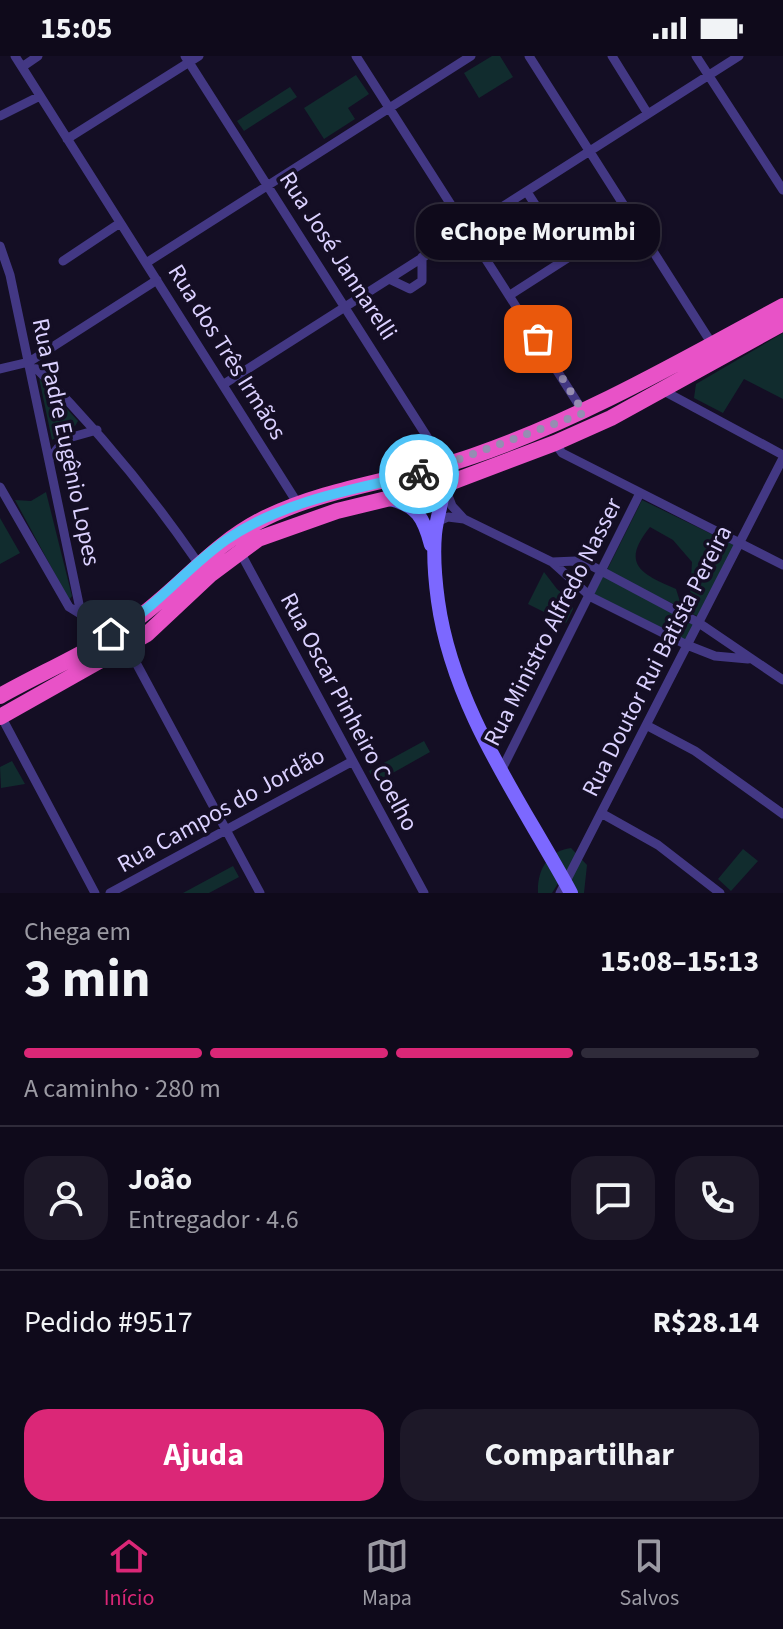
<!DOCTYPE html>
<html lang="pt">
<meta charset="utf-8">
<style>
body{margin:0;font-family:"Source Sans 3",sans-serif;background:#1d1828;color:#f1f3f6;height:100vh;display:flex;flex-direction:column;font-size:30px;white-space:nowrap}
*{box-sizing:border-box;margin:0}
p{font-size:26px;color:#9b9aa3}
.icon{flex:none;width:44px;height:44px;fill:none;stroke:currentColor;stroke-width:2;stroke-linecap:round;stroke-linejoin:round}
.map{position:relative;height:837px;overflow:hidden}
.drawer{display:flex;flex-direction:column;background:#0f0a1b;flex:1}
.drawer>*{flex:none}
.pin{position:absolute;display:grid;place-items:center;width:68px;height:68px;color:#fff;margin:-34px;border-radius:16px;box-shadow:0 4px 12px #0006}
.courier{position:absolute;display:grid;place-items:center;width:80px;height:80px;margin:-40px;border:6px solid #4fc3f7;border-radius:50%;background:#fff;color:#222;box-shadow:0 2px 10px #0007}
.bubble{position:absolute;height:56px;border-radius:24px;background:#0f0a1b;box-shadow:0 2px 6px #0004,0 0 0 2px #2f2b3a;font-size:26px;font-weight:700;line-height:56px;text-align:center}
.summary em{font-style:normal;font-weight:700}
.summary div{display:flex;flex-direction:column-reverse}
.summary{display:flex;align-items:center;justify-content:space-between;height:136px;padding:0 24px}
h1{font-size:52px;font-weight:700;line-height:60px}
.bar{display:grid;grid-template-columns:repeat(4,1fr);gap:12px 8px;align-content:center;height:96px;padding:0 24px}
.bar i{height:10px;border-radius:6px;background:#2f2b3a}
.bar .active{background:#db2777}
.bar p{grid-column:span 4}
.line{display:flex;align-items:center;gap:20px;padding:0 24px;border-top:2px solid #2f2b3a}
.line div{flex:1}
.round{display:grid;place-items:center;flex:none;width:84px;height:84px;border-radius:24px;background:#1d1828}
.button{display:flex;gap:16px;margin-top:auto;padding:16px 24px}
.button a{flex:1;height:92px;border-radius:24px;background:#db2777;color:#fff;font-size:32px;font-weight:700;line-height:92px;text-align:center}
.button a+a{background:#1d1828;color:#f1f3f6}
.status{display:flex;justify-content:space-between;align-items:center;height:56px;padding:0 40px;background:#0f0a1b;direction:ltr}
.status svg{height:22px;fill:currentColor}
.menu{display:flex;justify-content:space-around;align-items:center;height:112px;border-top:2px solid #2f2b3a;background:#0f0a1b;font-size:22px;color:#9b9aa3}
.menu a{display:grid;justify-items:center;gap:4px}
.menu .active{color:#db2777}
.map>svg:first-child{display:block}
</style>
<div class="status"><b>15:05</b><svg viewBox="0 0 49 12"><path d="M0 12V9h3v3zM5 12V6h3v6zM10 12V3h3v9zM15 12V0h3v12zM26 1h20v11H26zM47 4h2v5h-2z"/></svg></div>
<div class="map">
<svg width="783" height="837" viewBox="0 0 783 837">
<rect width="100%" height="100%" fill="#140e24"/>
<path fill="#112c2e" d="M492 0H500L513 21 479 42 464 17Z
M356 19 369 38 348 52 355 63 324 83 304 52Z
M290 31 297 41 244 75 237 65Z
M783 277V343L744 323 723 357 694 342 696 328Z
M39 322 78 365 75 370 52 384Z
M46 436 72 540 69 544 15 444 31 445Z
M642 444 734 489 699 561 689 556 692 506 673 484 650 471C620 508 641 518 676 533L682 552 606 516Z
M0 462 20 497 0 508Z
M544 516 557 533 572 545 573 553 566 567 528 548Z
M602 516 699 567 687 589 591 541Z
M424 685 430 696 375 727 369 715Z
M12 705 25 728 1 732 0 711Z
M571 792 587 809 584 837H575L564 818 552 837H538C537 814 548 795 571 792Z
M743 793 758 805 731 835 718 823Z
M233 810 239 821 209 837H183Z"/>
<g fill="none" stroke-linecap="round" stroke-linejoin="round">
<path stroke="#433884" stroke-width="9" d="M15 0 298 448
M185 0 431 387 442 411
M356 0 584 357
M529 0 712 288
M612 0 648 58
M696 0 783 134
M22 11 38 0
M0 60 40 40
M67 83 199 0
M527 136 569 201
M0 190 10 219 88 591
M63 205 120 167
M146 207 471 0
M389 223 410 233 422 225V201
M510 239 630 162
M30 312 37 313C97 373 148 434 196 504L204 509
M0 313 29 306 157 224
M224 328 739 0
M662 334 783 399
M555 387 562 397 783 509
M50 402 65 383 97 374
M0 431 69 551 82 559
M445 432 452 450 464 463
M437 466 448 461 464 463 552 506 591 541 687 589 715 600 748 603
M239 494 424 837
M552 506 576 505 592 510 699 567 783 624
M127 590 260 837
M1 660 95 837
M646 669 695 695 783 758
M502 713 640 437
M601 757 658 789 720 837
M110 837 351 706
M560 837 783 402"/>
<path stroke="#7c68ff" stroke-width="14" d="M443 418C446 439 437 457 435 478 433 500 435 523 438 545 453 653 520 743 571 837
M389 443C417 449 424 462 431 489"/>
<path stroke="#e852c7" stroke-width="16" d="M0 640C46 614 100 592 142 559 184 527 216 486 265 462 330 430 405 424 473 400 583 362 681 305 783 250
M0 661 147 578 211 518 258 483 337 455 444 429 555 387 611 362 783 267"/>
</g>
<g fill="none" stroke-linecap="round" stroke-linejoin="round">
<path stroke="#958db2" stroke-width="8" stroke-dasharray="0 14.4" d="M419 418 584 357 538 283"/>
<path stroke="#4fc3f7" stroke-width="10" d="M111 578C155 553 185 513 226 484 283 445 353 433 419 418"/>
</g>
<g text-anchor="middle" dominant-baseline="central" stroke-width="7" stroke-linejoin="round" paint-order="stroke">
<g font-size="24" fill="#dbd1ff" stroke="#140e24">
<text transform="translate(338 200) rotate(57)">Rua José Jannarelli</text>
<text transform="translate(227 296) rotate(58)">Rua dos Três Irmãos</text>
<text transform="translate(66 386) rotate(78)">Rua Padre Eugênio Lopes</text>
<text transform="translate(553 566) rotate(-63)">Rua Ministro Alfredo Nasser</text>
<text transform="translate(657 605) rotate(-63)">Rua Doutor Rui Batista Pereira</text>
<text transform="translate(349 656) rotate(62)">Rua Oscar Pinheiro Coelho</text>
<text transform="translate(221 754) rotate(-29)">Rua Campos do Jordão</text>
</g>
</g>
</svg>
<div class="pin" style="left:538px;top:283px;background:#ea580c"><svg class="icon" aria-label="bag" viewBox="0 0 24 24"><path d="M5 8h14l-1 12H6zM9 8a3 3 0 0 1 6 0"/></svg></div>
<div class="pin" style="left:111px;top:578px;background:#1f2937"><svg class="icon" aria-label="home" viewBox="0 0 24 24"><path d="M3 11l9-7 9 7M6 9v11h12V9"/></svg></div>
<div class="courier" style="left:419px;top:418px"><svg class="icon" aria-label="bike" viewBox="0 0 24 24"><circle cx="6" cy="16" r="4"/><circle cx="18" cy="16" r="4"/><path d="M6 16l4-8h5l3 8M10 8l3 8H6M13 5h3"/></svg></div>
<div class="bubble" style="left:416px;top:148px;width:244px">eChope Morumbi</div>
</div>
<section class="drawer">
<div class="summary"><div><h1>3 min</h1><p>Chega em</p></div><em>15:08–15:13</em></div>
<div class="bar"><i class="active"></i><i class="active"></i><i class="active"></i><i></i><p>A caminho · 280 m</p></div>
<div class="line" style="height:144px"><a class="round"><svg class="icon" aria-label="person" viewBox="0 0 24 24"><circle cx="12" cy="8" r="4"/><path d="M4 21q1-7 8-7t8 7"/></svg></a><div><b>João</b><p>Entregador · 4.6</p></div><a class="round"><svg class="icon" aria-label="chat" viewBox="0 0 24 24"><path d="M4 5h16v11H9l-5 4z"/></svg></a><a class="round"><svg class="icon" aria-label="phone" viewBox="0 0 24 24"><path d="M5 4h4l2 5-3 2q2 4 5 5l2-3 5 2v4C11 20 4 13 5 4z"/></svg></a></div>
<div class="line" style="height:104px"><div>Pedido #9517</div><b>R$28.14</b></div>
<div class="button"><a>Ajuda</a><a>Compartilhar</a></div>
</section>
<nav class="menu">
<a class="active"><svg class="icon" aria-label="home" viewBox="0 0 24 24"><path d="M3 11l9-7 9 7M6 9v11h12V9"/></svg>Início</a>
<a><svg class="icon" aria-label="map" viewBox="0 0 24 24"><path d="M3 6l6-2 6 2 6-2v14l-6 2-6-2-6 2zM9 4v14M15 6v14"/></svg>Mapa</a>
<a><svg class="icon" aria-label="saved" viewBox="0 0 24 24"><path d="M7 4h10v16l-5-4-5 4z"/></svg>Salvos</a>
</nav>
